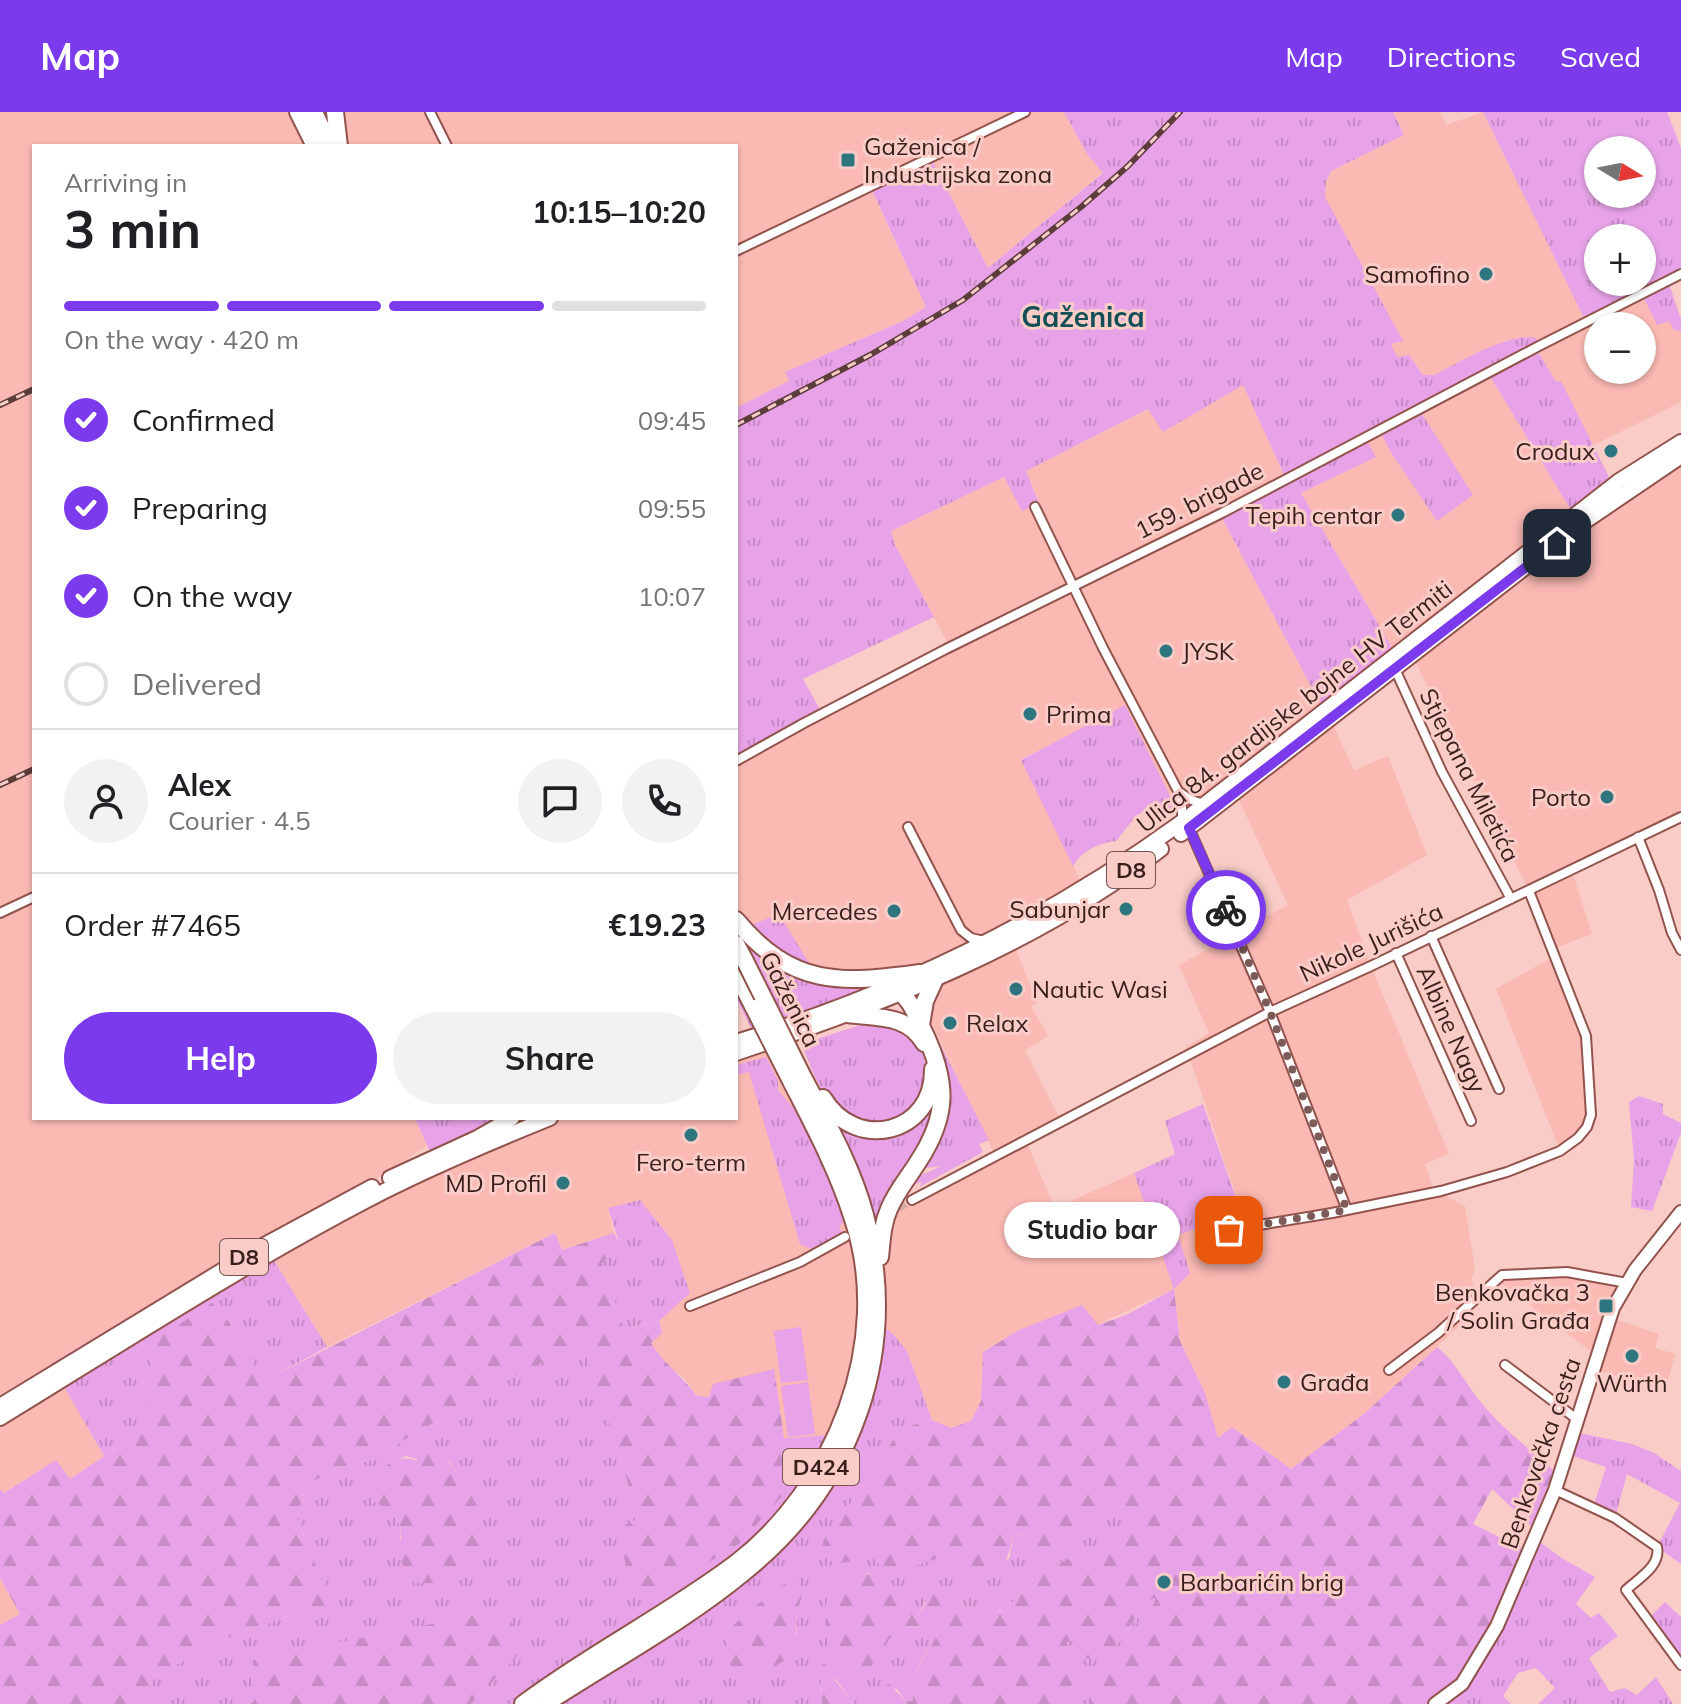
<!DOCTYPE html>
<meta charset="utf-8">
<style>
body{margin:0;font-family:Mulish,sans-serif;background:#f2f2f2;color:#202124;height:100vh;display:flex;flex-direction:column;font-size:30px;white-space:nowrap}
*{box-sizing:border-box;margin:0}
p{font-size:26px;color:#757577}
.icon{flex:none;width:44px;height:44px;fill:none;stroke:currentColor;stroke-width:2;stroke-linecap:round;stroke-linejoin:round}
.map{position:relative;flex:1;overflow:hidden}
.panel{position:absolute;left:32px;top:32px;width:706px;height:976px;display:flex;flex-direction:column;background:#fff;border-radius:0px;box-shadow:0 2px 6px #0004}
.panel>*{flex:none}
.needle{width:52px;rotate:100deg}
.tools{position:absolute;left:1584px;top:24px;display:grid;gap:16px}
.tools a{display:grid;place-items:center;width:72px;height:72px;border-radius:50%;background:#fff;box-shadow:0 2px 6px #0004;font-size:40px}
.pin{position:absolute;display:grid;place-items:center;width:68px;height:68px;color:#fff;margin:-34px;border-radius:16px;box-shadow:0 4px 12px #0006}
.courier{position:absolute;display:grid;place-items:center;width:80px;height:80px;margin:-40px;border:6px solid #7c3aed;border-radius:50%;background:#fff;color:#222;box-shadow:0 2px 10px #0007}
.bubble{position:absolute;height:56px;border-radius:28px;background:#fff;box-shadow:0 2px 6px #0004;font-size:26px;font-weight:700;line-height:56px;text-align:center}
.headline em{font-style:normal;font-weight:700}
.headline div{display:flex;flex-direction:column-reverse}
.headline{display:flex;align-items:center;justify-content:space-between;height:136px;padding:0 32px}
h1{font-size:52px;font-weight:700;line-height:60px}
.bar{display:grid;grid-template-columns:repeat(4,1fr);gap:12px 8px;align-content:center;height:96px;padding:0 32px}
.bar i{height:10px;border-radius:6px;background:#e0e0e0}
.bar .active{background:#7c3aed}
.bar p{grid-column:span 4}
.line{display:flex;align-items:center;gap:20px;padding:0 32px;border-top:2px solid #e0e0e0}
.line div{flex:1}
.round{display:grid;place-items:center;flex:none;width:84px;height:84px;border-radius:42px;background:#f2f2f2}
ol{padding:0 32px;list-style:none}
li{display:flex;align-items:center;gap:24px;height:88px}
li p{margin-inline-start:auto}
li .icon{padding:8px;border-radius:50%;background:#7c3aed;color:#fff;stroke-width:4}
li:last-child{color:#757577}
li i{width:44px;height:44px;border:4px solid #e0e0e0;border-radius:50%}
.action{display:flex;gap:16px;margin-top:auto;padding:16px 32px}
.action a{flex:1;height:92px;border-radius:48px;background:#7c3aed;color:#fff;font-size:32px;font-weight:700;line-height:92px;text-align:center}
.action a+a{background:#f2f2f2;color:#202124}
header{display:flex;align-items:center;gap:48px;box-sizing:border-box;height:112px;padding:0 40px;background:#7c3aed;color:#fff}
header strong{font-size:38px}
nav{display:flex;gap:44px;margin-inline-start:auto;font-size:28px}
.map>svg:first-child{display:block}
</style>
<header>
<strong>Map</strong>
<nav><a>Map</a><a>Directions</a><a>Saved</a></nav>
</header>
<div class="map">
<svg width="1681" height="1592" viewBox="0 0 1681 1592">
<defs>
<pattern id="grass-tufts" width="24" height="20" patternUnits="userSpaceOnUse" patternTransform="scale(2)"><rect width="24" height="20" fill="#e7a2e8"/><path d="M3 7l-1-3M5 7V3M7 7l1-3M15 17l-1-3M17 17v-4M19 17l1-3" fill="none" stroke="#c78bc6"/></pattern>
<pattern id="forest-firs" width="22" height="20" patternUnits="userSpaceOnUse" patternTransform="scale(2)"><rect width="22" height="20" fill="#e7a2e8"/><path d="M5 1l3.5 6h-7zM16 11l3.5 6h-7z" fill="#c78bc6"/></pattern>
</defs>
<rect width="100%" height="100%" fill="#f9ccc7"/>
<path fill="#fab9b2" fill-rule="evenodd" d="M0 0H298L315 34H34V1006H415L427 1034 277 1131 532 1006H736V936L774 922 862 1115 995 1043 930 908 925 889 939 873 1015 835 1037 891 1031 894 1048 924 1025 938 1061 1009 1025 1027 1055 1096 1134 1061 1174 1176 1178 1123 1241 1099 1186 935 1209 921 1179 853 1288 793 1239 688 1333 613 1354 658 1388 644 1427 743 1347 788 1371 854 1449 1042 1425 1052 1433 1077 1465 1094 1475 1157 1471 1167 1474 1174 1469 1205 1365 1301 1291 1357 1232 1315 1218 1326 1205 1281 1180 1229 1174 1177 1097 1213 1045 1209 1019 1218 983 1239 981 1289 971 1309 951 1316 932 1308 907 1239 845 1322 784 1326 773 1257 709 1285 697 1284 683 1265 662 1250 650 1231 662 1221 659 1209 690 1180 608 1097 614 1121 561 1138 555 1121 327 1235 267 1137 179 1175 0 1283Z
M313 0H1064L1087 42 1103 60 988 156 930 46 870 75 926 195 903 209 785 260 790 269 736 296V34H329Z
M1393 0H1440L1446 13 1483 0 1586 210 1642 182 1669 209 1674 218 1681 219V290L1592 334 1561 270H1556L1535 235 1507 228 1434 263H1423L1415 251 1397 245 1391 232 1402 229 1325 86 1326 70 1331 59 1404 23ZM1598 214H1642V258H1598Z
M1488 261 1574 403 1396 542 1301 381 1375 345 1365 326 1380 318 1390 339 1437 408 1419 297Z
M1243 273 1286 367 1220 402 1324 599 1182 710 1125 593 1022 647 1084 776 879 879 817 864 743 817 736 819V649L950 535 895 433 891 419 1004 365 1022 398 1039 390 1026 359 1149 297 1163 320Z
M1681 344V705L1571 756 1592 822 1553 837 1586 924 1587 1015 1560 1039 1496 877 1551 846 1529 779 1416 551 1533 450Z
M1567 1160 1627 1171 1615 1207 1659 1222 1655 1236 1675 1242 1666 1276 1594 1258 1597 1244 1501 1171 1502 1163Z
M63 1273 104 1344 70 1367 56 1348 3 1381 0 1377V1312Z
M0 1466 20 1502 0 1513Z"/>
<path fill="url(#grass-tufts)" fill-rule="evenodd" d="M1064 0H1393L1404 23 1331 59 1326 70 1325 85 1403 229 1391 232 1397 245 1409 243 1423 263H1434C1461 250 1508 220 1536 226L1539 234 1536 236 1556 270 1561 269 1613 373 1574 403 1488 261 1419 297 1473 383 1437 409 1390 339 1380 319 1366 327 1376 345 1301 381 1396 542 1324 599 1220 402 1286 367 1243 273 1163 320 1148 297 1026 359 1039 391 1022 399 1004 365 891 419 895 433 934 505 803 567 822 601 736 649V296L789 269 785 260 903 209 926 195 870 74 930 45 988 156 1103 61 1087 42Z
M1483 0H1667L1681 36V162L1668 169 1681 207V219L1674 218 1669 209 1657 213 1642 182 1586 210ZM1598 38H1642V82H1598ZM1598 126H1642V170H1598Z
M1125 593 1176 696 1173 703 1166 706 1156 697 1157 690H1154L1151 696 1137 703 1116 729C1098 731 1082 739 1073 754L1021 648Z
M779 802 817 864 879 879 757 928 736 886V819Z
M928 908 989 1028 979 1032 983 1040 919 1075 922 1070 907 1074 916 1066 941 1054 919 1057C957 989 960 981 928 908Z
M867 911C969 915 920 1043 854 1005 847 1001 837 998 832 992 818 977 810 951 801 932Z
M766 945 778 969V978L804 1009 837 1083 845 1108 839 1115 842 1121 812 1137 801 1133 799 1129 749 960 736 963V953Z
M934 982 931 1016 879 1096 880 1100 876 1127 834 1010 883 1023Z
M1639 984 1663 992V1002L1681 1011V1021L1652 1099 1631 1095 1634 1048 1629 990Z
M1203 992 1241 1100 1178 1123 1190 1161 1174 1177 1134 1061 1175 1042 1165 1009Z
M415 1006H496L483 1016 430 1040Z
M640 1088 672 1128 690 1181 659 1209 624 1217 602 1152 619 1130 608 1096Z
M267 1137 327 1235 275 1263 255 1256 224 1201 152 1251 139 1278 159 1308 104 1344 51 1252 179 1175Z
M872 1207 893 1222 907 1239 932 1308 909 1314 895 1325 853 1389 835 1407 858 1437 860 1408 873 1418 875 1433 934 1447 948 1443 961 1450 971 1464 1009 1447 1014 1423 1081 1418 1114 1393 1127 1395V1425L1094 1435 1064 1449 1054 1450 1049 1457 1029 1471 1004 1500 964 1495 958 1484 925 1490 918 1504 911 1502 893 1475 867 1460 886 1531 898 1515 932 1514 938 1521C923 1550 911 1553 913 1589L905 1588 897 1577H881V1592H854L837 1569 821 1553 822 1592H471L523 1536 254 1589 250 1592H140L156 1563 228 1526 298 1500 310 1441 297 1405 307 1372 342 1355 369 1349 499 1272 583 1229 639 1406 791 1374 784 1326 845 1322ZM406 1344C419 1349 433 1346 448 1348 470 1379 477 1392 484 1429L473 1439 400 1428V1413L391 1398 385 1355ZM802 1484 797 1501 796 1523 755 1561 737 1569 726 1544 727 1531Z
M1574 1320 1632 1332 1654 1341 1681 1359V1452L1657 1435 1680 1391 1627 1362 1615 1406 1593 1396 1606 1355 1567 1342Z
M1535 1426 1560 1445 1595 1465 1576 1492 1591 1506 1599 1501 1618 1524 1589 1546 1610 1580 1625 1576 1637 1583 1656 1565 1673 1592H1538L1555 1576 1536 1556 1518 1561 1503 1584 1511 1592H1435Z
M1156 1484C1154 1496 1142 1505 1135 1515 1118 1540 1103 1565 1089 1592H1063L1074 1568 1064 1531 1074 1527 1117 1533 1142 1496Z
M1665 1490 1681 1505V1553L1648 1507Z"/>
<path fill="url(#forest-firs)" d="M555 1121 562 1138 614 1121 619 1130 602 1152 624 1217 659 1209 662 1221 651 1231C664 1252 683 1265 697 1284L709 1285 713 1272 774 1257 791 1374 740 1431 646 1489 626 1455 618 1417 639 1406 583 1230 499 1272 369 1349 342 1355 307 1372 297 1405 310 1441 338 1501 312 1507 298 1500 228 1526 156 1563 140 1592H0V1513L20 1502 0 1466V1377L4 1381 56 1348 70 1367 158 1308 139 1278 152 1251V1230L212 1191 224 1201 255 1256 275 1263Z
M1174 1177 1180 1229 1205 1281 1218 1326 1232 1315 1291 1357 1365 1301 1437 1235C1457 1251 1467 1275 1484 1294 1504 1318 1531 1338 1554 1359L1531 1414 1492 1377 1473 1412 1529 1440 1475 1553 1435 1592H1089C1104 1562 1121 1532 1142 1505 1148 1498 1155 1494 1155 1485L1142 1496 1117 1533 1107 1535 1097 1531 1093 1545 1084 1547 1077 1540 1074 1528 1065 1531 1074 1568 1063 1592H881V1577L889 1572 905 1588 913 1589C911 1553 924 1550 938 1521L932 1514 898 1515 864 1564 852 1566C846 1561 836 1557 833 1549 823 1527 823 1487 833 1466 854 1460 876 1457 893 1475 902 1485 904 1499 918 1504L933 1479 945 1475 958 1484 964 1495 1004 1500 1029 1471 1049 1457 1054 1450 1064 1449 1094 1435 1127 1425V1395L1114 1394 1059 1436 1029 1435 1022 1422 1014 1423C1008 1444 1007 1455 988 1467L971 1464 961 1450 948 1443 908 1456 888 1459 874 1448 875 1433 873 1418 860 1409 858 1437 850 1450 835 1451 822 1444 823 1430 835 1407 853 1389 895 1325 909 1314 932 1308 951 1316 971 1309 981 1289 983 1240 1019 1218 1082 1193 1098 1213 1126 1203Z
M439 1338C453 1354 489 1403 485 1424 484 1431 478 1435 473 1439L474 1456C455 1471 432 1474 410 1469L402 1451 400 1413 391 1398 374 1390 371 1363C387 1354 398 1342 416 1348Z
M797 1468 802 1484 797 1501 794 1542 774 1555 737 1569 726 1544 727 1531 722 1523 778 1475Z
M505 1497 524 1536 471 1592H250L254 1589 253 1548Z
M825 1552C832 1567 844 1578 854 1592H822L821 1553Z"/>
<path fill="#e7a2e8" d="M801 1215 808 1268 781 1271 774 1219Z
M808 1270 815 1322 788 1325 781 1274Z"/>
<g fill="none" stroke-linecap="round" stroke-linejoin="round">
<path stroke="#d3a9a5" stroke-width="8" stroke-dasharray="8 4" stroke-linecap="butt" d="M867 1113 912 1088"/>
<g stroke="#93534d" stroke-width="12">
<path id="street" d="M430 0 447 34
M736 139 1025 0
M1035 395 1103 536 1178 679 1182 693V709
M1395 557 1442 660 1511 787
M736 649 804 611 946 537 1220 402 1539 234 1681 162
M1178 679 1189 687 1203 692
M908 715 961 818 971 826 984 829
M1189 716 1270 900 1347 1098
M1638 725 1659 778 1672 821 1681 838
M0 801 34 785
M1431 824 1499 977
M1396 841 1471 1009
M912 1088 1270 900 1371 854 1681 705
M1229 1118 1332 1101 1441 1079 1507 1060 1560 1039 1578 1026 1587 1015 1591 1003 1586 924 1529 779
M690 1194 800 1150 845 1125
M1505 1253 1578 1308
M1389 1258 1438 1221 1502 1163 1567 1160 1627 1171
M1555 1378 1615 1406 1657 1435C1661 1454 1639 1466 1626 1478L1681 1553"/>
</g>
<g stroke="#93534d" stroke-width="16">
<path id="secondary" d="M1435 1592 1462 1572 1497 1514 1555 1378 1613 1196 1635 1158 1681 1100"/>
</g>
<g stroke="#93534d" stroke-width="18">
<path id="primary" d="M1181 722 1581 412 1681 344
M736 930C896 882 1047 808 1182 710L1619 369 1681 330
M736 941C884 892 1036 834 1161 737
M390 1066 477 1026 512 1006
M0 1294 261 1135 372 1075
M0 1306C121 1232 241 1154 367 1088 426 1057 488 1031 550 1006"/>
</g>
<g stroke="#93534d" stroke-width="20">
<path id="highway" d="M298 0 315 34
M314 0 330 34
M335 0 339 34
M736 808C792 875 841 872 920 861
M736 832 745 849
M736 861 754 896
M848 902C876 906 908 902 924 931
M921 913 925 889 935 867
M823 986C856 1041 934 1022 933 957
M880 1145C882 1128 882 1113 889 1097 896 1080 908 1066 918 1050 949 1003 948 969 923 918 915 901 910 885 893 875
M523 1592C591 1541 667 1503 735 1452 835 1375 894 1231 853 1107 838 1059 814 1014 791 969
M545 1592C611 1549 682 1511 743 1461 853 1373 901 1241 865 1103 852 1054 826 1009 803 965"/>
</g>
<use href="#street" stroke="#fff" stroke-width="8"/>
<use href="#secondary" stroke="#fff" stroke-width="12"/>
<use href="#primary" stroke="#fff" stroke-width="14"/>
<use href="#highway" stroke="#fff" stroke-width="16"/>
<g stroke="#5b3d3a" stroke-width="6">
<path id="rail" d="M0 293 34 277
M736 313 870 243 963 188 1081 95 1128 54 1180 0
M0 673 34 657"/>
</g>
<use href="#rail" stroke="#f9ccc7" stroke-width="3" stroke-dasharray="9" stroke-linecap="butt"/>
<g stroke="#93534d" stroke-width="20" stroke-linecap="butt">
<path id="highway-bridge" d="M745 849 803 965
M754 896 791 969"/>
</g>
<use href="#highway-bridge" stroke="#fff" stroke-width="16"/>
</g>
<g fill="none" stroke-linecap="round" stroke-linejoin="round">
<path stroke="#7c5b58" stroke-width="8" stroke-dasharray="0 14.4" d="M1226 798 1270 900 1347 1098 1229 1118"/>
<path stroke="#7c3aed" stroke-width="10" d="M1226 798 1189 716 1557 431"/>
</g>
<g fill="#2e767f" stroke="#f9ccc7" stroke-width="3">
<rect x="840" y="40" width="16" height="16" rx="4"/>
<circle cx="1486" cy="162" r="8"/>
<circle cx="1611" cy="339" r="8"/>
<circle cx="1398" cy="403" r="8"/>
<circle cx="1166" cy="539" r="8"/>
<circle cx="1030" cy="602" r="8"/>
<circle cx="1607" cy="685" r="8"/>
<circle cx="1126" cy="797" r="8"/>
<circle cx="894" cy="799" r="8"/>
<circle cx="1016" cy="877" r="8"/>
<circle cx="950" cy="911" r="8"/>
<circle cx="691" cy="1023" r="8"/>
<circle cx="563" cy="1071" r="8"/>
<rect x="1598" y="1186" width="16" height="16" rx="4"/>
<circle cx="1632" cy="1244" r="8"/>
<circle cx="1284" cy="1270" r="8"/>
<circle cx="1164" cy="1470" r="8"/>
</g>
<g text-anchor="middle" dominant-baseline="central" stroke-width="6" stroke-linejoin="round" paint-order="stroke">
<g fill="#f9ccc7" stroke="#73524f" stroke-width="2">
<rect x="1107" y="740" width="48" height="36" rx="6"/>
<rect x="220" y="1127" width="48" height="36" rx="6"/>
<rect x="783" y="1337" width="76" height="36" rx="6"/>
</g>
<g font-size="22" font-weight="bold" fill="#391e1c">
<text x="1131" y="758">D8</text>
<text x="244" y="1145">D8</text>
<text x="821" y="1355">D424</text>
</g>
<g font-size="24" fill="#391e1c" stroke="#f9ccc7" text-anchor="end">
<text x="864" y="34" text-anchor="start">Gaženica /<tspan x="864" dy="28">Industrijska zona</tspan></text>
<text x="1470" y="162">Samofino</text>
<text x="1595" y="339">Crodux</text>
<text x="1382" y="403">Tepih centar</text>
<text x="1182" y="539" text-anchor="start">JYSK</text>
<text x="1046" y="602" text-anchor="start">Prima</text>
<text x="1591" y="685">Porto</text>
<text x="1110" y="797">Sabunjar</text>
<text x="878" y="799">Mercedes</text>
<text x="1032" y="877" text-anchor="start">Nautic Wasi</text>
<text x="966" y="911" text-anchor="start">Relax</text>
<text x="691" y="1050" text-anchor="middle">Fero-term</text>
<text x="547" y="1071">MD Profil</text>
<text x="1590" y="1180">Benkovačka 3<tspan x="1590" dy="28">/ Solin Građa</tspan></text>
<text x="1300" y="1270" text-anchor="start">Građa</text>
<text x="1632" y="1271" text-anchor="middle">Würth</text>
<text x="1180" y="1470" text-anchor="start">Barbarićin brig</text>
</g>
<g font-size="24" fill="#391e1c" stroke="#f9ccc7">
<text transform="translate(1199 388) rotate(-27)">159. brigade</text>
<text transform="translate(1294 594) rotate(-38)">Ulica 84. gardijske bojne HV Termiti</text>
<text transform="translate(1470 663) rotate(63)">Stjepana Miletića</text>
<text transform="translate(1371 830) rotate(-25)">Nikole Jurišića</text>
<text transform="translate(791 887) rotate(63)">Gaženica</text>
<text transform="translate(1452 917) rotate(66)">Albine Nagy</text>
<text transform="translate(1540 1341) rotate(-71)">Benkovačka cesta</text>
</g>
<g font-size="28" font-weight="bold" fill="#124f56" stroke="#f9ccc7">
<text x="1083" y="204">Gaženica</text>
</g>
</g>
</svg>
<div class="tools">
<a><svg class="needle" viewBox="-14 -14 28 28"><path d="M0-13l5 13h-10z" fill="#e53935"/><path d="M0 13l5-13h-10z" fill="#757577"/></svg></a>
<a>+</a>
<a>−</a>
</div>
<div class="pin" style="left:1229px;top:1118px;background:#ea580c"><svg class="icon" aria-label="bag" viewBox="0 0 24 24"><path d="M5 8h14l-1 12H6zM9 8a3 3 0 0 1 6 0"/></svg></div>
<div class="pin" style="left:1557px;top:431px;background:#1f2937"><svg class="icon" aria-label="home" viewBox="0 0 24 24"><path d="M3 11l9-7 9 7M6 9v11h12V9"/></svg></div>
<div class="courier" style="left:1226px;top:798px"><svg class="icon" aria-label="bike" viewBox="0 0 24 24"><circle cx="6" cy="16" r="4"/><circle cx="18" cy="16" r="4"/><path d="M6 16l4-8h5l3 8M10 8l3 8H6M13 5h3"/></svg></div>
<div class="bubble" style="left:1004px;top:1090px;width:176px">Studio bar</div>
<section class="panel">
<div class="headline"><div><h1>3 min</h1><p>Arriving in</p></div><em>10:15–10:20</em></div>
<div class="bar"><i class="active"></i><i class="active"></i><i class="active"></i><i></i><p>On the way · 420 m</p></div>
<ol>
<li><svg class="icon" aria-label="check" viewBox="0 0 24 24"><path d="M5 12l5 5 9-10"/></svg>Confirmed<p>09:45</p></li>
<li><svg class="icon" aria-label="check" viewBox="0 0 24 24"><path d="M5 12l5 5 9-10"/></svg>Preparing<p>09:55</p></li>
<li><svg class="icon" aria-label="check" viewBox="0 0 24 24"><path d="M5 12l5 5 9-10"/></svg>On the way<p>10:07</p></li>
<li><i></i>Delivered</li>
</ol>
<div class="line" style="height:144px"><a class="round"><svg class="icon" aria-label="person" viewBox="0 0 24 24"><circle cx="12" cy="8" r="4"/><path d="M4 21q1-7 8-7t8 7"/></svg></a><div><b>Alex</b><p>Courier · 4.5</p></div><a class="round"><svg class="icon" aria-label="chat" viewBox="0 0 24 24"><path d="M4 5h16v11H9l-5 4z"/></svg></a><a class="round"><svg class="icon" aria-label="phone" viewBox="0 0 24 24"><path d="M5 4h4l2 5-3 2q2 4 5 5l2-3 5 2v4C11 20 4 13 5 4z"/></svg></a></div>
<div class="line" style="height:104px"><div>Order #7465</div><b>€19.23</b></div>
<div class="action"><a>Help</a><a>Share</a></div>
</section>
</div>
